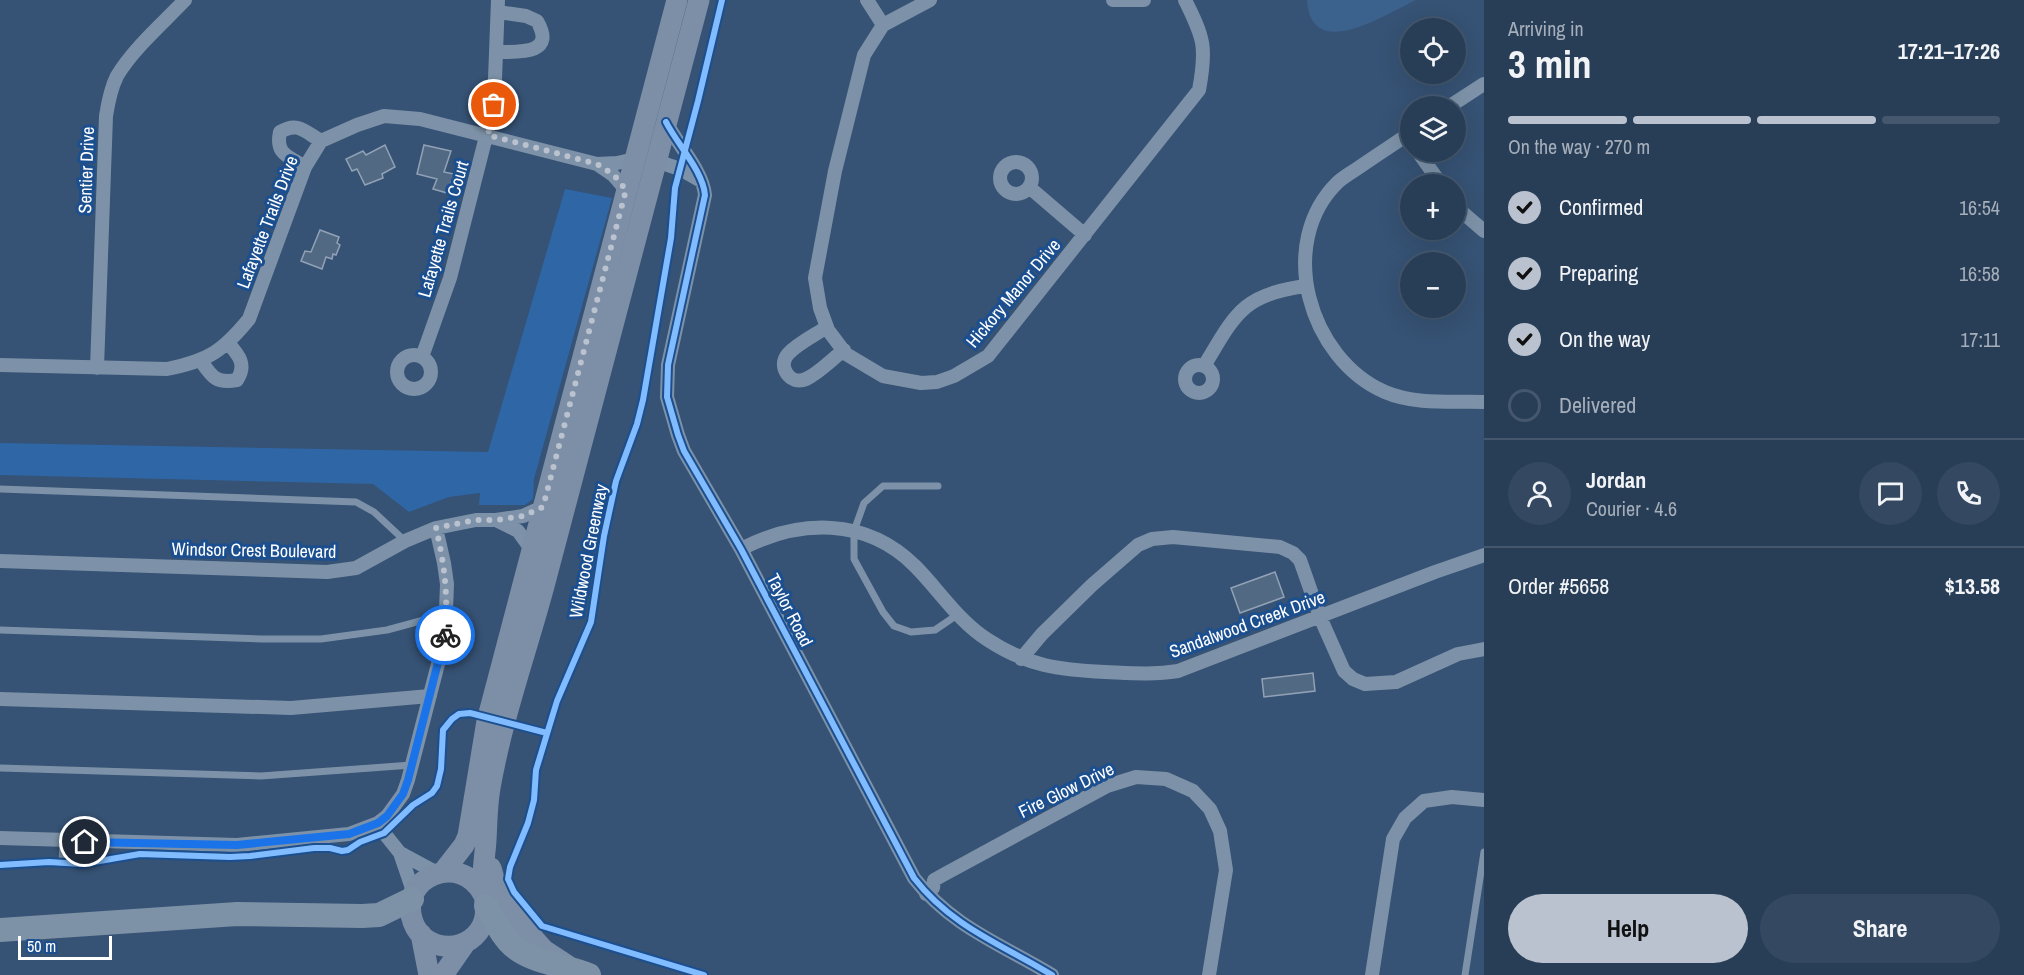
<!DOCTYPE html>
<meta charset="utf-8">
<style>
body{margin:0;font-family:"Archivo Narrow",sans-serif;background:#344961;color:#f1f3f6;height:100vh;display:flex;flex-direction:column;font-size:22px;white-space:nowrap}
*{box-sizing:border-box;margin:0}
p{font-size:20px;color:#a5aeba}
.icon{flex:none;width:33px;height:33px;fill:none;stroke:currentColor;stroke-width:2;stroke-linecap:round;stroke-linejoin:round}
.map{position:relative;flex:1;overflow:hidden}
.panel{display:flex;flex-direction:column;background:#283e57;width:540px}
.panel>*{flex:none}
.buttons{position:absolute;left:1400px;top:18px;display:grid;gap:12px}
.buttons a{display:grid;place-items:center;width:66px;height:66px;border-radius:50%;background:#283e57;box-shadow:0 6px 24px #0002,0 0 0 2px #44576d;font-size:30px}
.scale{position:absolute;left:18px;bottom:15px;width:94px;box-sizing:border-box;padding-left:6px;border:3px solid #fff;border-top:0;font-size:16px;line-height:21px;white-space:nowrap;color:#fff;-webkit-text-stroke:4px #1b4f8f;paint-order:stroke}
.pin{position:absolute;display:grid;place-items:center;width:51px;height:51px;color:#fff;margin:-26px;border:3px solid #fff;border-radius:50%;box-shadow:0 2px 6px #0007}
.courier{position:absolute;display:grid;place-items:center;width:60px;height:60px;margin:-30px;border:4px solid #1a73e8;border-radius:50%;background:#fff;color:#222;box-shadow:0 2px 8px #0007}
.head em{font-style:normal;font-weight:700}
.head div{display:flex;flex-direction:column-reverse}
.head{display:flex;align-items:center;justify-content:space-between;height:102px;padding:0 24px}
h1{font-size:39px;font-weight:700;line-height:45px}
.bar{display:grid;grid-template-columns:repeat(4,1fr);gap:9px 6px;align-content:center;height:72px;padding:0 24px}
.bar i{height:8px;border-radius:4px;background:#44576d}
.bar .on{background:#b9c2ce}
.bar p{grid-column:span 4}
.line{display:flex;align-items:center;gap:15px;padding:0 24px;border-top:2px solid #44576d}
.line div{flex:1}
.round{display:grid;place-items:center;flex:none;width:63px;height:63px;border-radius:32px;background:#344961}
ol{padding:0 24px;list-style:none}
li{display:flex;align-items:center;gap:18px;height:66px}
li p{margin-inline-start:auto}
li .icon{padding:6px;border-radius:50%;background:#b9c2ce;color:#111;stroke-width:4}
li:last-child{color:#a5aeba}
li i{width:33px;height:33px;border:3px solid #44576d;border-radius:50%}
.button{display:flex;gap:12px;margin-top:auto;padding:12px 24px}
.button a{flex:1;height:69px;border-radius:36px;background:#b9c2ce;color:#111;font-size:24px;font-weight:700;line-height:69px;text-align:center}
.button a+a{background:#344961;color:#f1f3f6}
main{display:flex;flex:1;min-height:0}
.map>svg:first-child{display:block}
</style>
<main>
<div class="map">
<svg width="1484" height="975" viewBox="0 0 1484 975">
<rect width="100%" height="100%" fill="#365274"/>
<path fill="#2f66a5" d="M565 189 612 198 534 479 533 499 525 505H479L480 493 449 497 409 512 373 484 0 475V443L488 452Z"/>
<path fill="#3b618d" d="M1307 0H1416C1386 14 1311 64 1307 0Z"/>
<path fill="#526984" stroke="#92a2b6" stroke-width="1.5" d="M385 145 395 167 382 174 383 178 365 185 357 169 352 171 346 159 363 151 366 155Z
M424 145 451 151 444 172 454 174 447 193 433 189 437 179 417 174Z
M320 230 339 237 337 243 340 245 336 255 333 254 332 259 326 257 322 269 301 261 305 251 311 252Z
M1275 572 1284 597 1240 613 1231 588Z
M1313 673 1315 691 1264 697 1262 679Z"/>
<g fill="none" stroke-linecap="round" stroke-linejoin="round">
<path stroke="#7d92a8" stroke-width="7" d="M938 486H883L864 503 854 531V559L883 612 894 626 911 632 935 630 957 615
M0 489 356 502 374 512 405 541
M0 630 262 639H321L387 630 446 614
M0 768 261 776 412 765
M62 863 63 841
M1465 975 1484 852"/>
<path stroke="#7d92a8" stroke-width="14" d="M867 0 883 25
M930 0 883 25 864 55 835 171 815 278 820 308 828 330 846 354 883 376 921 383 937 382 954 376 988 356 1199 90C1207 47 1204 38 1185 0
M1113 0H1144
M497 52C518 52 557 55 537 21L526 16 498 12
M1450 106 1484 84
M666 122C677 144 703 171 705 195L668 365 667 397 678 435 684 451 741 549 914 878C952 927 1001 944 1052 975
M1410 133C1394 144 1377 155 1361 166 1354 171 1345 176 1338 182 1275 243 1309 359 1385 392 1415 405 1452 401 1484 402
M1418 152 1441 184
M656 161 680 169 701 181
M1000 178a16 16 0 1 1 32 0a16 16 0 1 1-32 0Z
M597 164 613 175 626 190
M305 167C289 156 275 155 280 132 298 121 305 132 321 141
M1029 187 1085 235
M1455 206 1484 231
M827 327C815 335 798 343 788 354 777 366 790 386 806 379 819 373 832 359 844 350
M397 372a17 17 0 1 1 34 0a17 17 0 1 1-34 0Z
M422 357 450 278 494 105 498 0
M201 361C212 377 216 384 237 380 247 365 239 355 228 343
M1185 379a14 14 0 1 1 28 0a14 14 0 1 1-28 0Z
M0 365 167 369C208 361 223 351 249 319L305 167 321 141 357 125 384 116 420 119 597 164 617 163 635 159
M1204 366C1235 315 1242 294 1306 286
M97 368 106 116C108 103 111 88 117 76 133 49 163 23 185 0
M496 520 518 531 531 549
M741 549C799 519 866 517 915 566 939 590 958 621 988 640 1028 666 1059 670 1105 672 1130 673 1153 675 1178 671L1435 572 1484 555
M0 561 327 572 356 568 405 541 436 528 476 520H496L523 516 543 507
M1021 659 1042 634 1092 585 1138 545 1152 539 1173 537 1280 547 1293 553 1300 560 1320 617 1344 671 1353 679 1365 684 1396 682 1458 654 1484 649
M0 699 291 708 430 696
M378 823 384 833 400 853 414 894
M0 838 237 845 349 834 378 823 387 816 403 794 408 780 445 637 447 584 444 563 436 528
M400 853 437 873
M926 894 933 888 934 880 943 875 1107 786 1136 777 1166 779 1193 791 1210 809 1220 831 1226 870 1209 975
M1372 975 1393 839 1405 818 1424 801 1452 797 1484 800"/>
<path stroke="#7d8ea7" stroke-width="21" d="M491 868 498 893 507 904 535 940 544 950 567 965
M443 872 464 845 468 836 487 721 677 0
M483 894C461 851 397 877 413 922 425 955 473 954 484 921 488 909 484 899 483 887 482 871 485 856 486 840 487 823 487 805 490 788 502 719 526 653 544 586 595 390 647 195 699 0
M421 934 429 975
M443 975 466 942"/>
<path stroke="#7e92a7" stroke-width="24" d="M486 906C495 919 501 936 513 946 533 963 565 965 589 975
M0 930 237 914 362 916 379 915 412 899"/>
<g stroke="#1b4f8f" stroke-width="10">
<path id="cycleway" d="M666 122C677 144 703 171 705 195L668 365 667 397 678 435 684 451 741 549 914 878C952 927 1001 944 1052 975
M0 865 49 862 82 864 140 854 230 857 250 856 314 848H330L342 851 348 850 360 842 384 833 413 805 432 793 437 786 441 769 443 730 452 719 459 714 470 713 547 733
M704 975 542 926 514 892 508 879 510 867 528 823 534 800 536 770 557 701 591 622 604 536 616 481 637 424 643 400 671 238 675 188 698 101 722 0"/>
</g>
<use href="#cycleway" stroke="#80bcff" stroke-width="6"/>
</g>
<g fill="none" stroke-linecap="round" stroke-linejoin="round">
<path stroke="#b9c2ce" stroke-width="6" stroke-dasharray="0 10.8" d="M445 635C448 594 445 567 436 528L476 520H496L523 516 543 507 626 190 614 175 597 164 488 135 494 105"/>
<path stroke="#1a73e8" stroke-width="8" d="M85 842 237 845 349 834 378 823 387 816 403 794 408 780 445 635"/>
</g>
<g text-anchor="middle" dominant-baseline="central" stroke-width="6" stroke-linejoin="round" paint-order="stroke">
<g font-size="18" fill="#fff" stroke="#1b4f8f">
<text transform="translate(86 170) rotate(-88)">Sentier Drive</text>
<text transform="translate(267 222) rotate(-69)">Lafayette Trails Drive</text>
<text transform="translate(443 229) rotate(-74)">Lafayette Trails Court</text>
<text transform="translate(1013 293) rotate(-50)">Hickory Manor Drive</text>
<text transform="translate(254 550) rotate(1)">Windsor Crest Boulevard</text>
<text transform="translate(588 551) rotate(-79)">Wildwood Greenway</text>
<text transform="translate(790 610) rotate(63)">Taylor Road</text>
<text transform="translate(1247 624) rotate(-20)">Sandalwood Creek Drive</text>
<text transform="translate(1066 790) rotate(-26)">Fire Glow Drive</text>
</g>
</g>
</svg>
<div class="buttons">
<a><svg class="icon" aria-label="locate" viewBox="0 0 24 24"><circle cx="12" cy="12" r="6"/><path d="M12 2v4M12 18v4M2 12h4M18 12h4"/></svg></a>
<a><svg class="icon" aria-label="layers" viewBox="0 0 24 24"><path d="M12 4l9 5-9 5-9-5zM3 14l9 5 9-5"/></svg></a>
<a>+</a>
<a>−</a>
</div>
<div class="scale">50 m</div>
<div class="pin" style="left:494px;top:105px;background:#ea580c"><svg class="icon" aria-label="bag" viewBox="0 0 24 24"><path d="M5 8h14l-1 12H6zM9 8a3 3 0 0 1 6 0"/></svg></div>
<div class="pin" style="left:85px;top:842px;background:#1f2937"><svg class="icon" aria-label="home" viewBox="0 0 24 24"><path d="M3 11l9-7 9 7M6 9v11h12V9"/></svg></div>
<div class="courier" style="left:445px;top:635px"><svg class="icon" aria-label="bike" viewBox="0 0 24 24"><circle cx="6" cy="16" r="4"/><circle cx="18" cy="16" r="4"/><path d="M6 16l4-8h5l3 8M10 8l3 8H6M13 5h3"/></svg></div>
</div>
<section class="panel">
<div class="head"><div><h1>3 min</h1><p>Arriving in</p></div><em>17:21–17:26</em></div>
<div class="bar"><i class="on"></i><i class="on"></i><i class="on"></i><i></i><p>On the way · 270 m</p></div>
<ol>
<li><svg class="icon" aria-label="check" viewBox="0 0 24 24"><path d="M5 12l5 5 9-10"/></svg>Confirmed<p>16:54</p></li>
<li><svg class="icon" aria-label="check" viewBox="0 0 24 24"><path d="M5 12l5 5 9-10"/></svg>Preparing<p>16:58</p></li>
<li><svg class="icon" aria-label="check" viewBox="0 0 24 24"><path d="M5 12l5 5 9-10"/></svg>On the way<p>17:11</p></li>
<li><i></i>Delivered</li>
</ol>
<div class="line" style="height:108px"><a class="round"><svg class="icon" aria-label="person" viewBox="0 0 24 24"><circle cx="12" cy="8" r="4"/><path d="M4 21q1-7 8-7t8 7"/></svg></a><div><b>Jordan</b><p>Courier · 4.6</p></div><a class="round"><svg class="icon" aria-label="chat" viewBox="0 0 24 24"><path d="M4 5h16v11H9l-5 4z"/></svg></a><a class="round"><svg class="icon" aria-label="phone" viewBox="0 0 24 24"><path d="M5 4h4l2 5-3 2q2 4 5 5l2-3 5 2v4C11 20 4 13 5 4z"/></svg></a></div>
<div class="line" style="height:78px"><div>Order #5658</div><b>$13.58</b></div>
<div class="button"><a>Help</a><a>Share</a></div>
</section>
</main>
